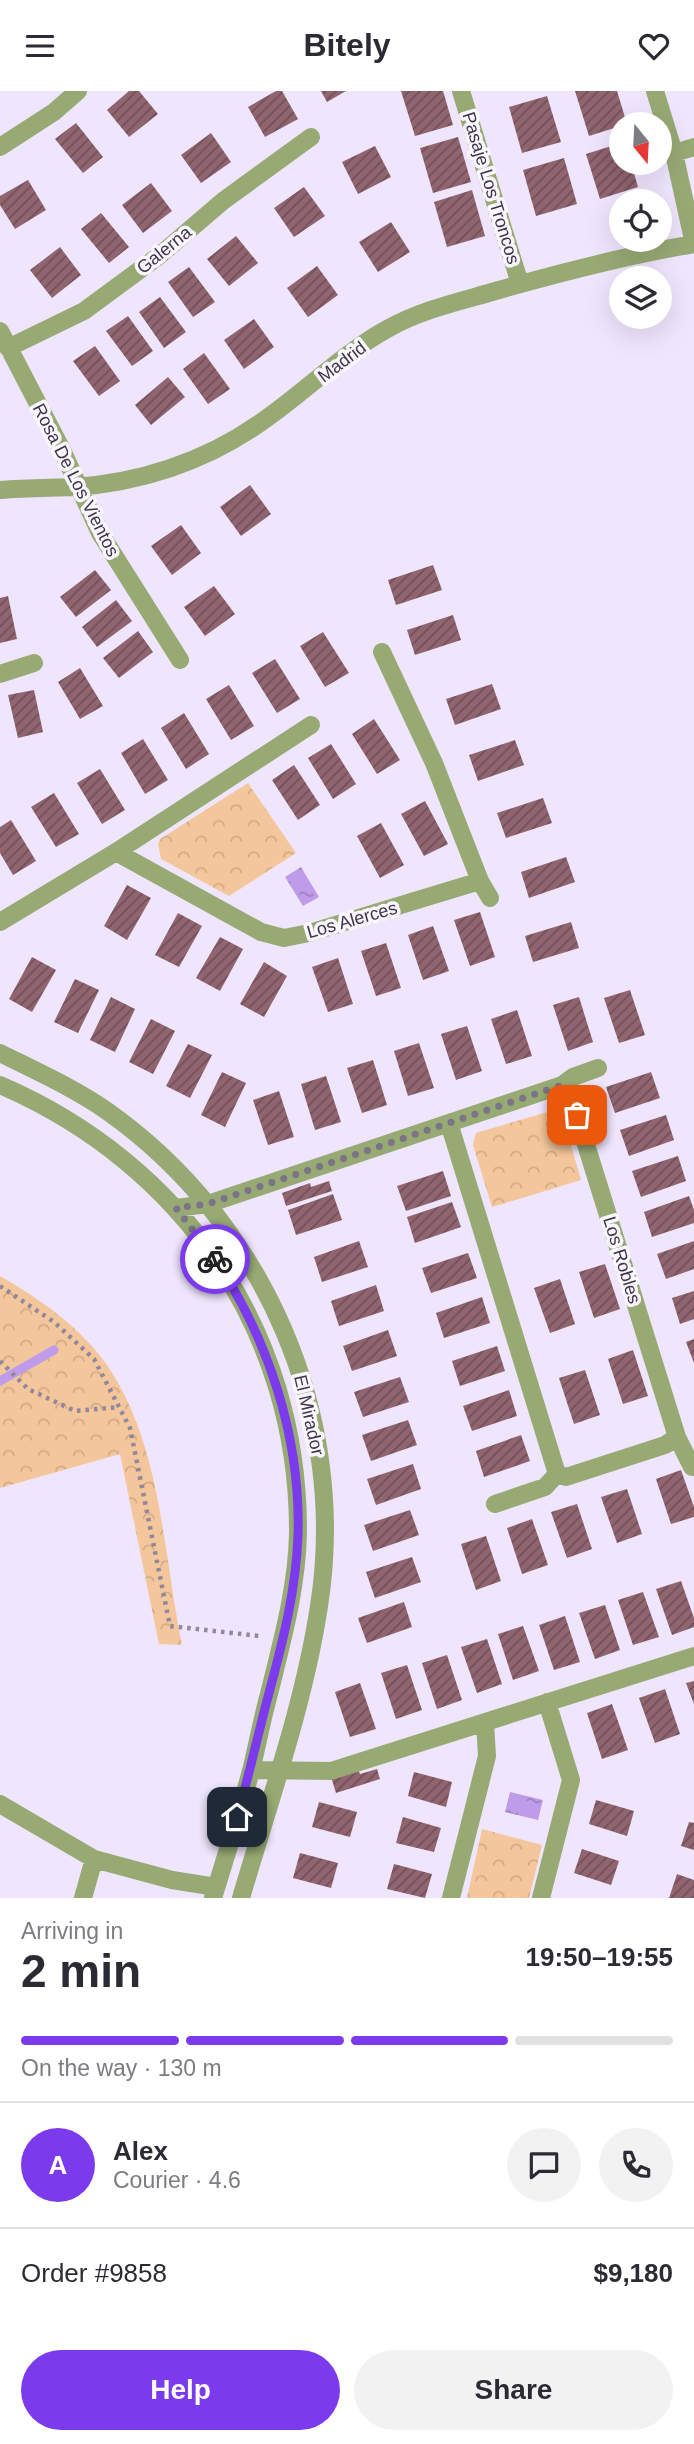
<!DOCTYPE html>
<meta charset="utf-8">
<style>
body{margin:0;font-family:Helvetica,sans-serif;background:#f2f2f3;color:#2b2b33;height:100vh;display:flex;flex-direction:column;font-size:26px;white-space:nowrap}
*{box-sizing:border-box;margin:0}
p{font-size:23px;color:#7c7c81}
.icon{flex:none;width:38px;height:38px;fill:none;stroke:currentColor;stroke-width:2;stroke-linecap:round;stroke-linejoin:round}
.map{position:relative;height:1807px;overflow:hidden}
.side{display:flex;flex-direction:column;background:#fff;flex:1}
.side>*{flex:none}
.needle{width:46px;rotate:162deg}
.fabs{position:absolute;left:609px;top:21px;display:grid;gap:14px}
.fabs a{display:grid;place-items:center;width:63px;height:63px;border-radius:50%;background:#fff;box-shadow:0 7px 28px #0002;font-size:35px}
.pin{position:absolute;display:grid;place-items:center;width:60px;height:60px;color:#fff;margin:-30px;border-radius:14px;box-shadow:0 4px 10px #0006}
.courier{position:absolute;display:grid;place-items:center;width:70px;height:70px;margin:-35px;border:5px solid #7c3aed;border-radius:50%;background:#fff;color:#222;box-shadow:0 2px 9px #0007}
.summary em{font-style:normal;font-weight:700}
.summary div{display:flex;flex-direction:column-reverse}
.summary{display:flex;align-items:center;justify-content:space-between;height:119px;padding:0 21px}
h1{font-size:46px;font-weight:700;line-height:52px}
.bar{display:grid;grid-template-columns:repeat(4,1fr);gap:10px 7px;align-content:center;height:84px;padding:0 21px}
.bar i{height:9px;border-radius:5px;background:#e1e1e2}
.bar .active{background:#7c3aed}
.bar p{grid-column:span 4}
.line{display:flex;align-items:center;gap:18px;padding:0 21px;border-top:2px solid #e1e1e2}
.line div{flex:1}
.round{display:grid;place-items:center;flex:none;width:74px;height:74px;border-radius:37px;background:#f2f2f3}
.primary-button{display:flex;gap:14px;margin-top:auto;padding:14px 21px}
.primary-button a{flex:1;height:80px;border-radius:42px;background:#7c3aed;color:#fff;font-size:28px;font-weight:700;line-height:80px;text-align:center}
.primary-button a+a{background:#f2f2f3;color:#2b2b33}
header{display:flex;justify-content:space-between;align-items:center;height:91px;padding:0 21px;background:#fff;font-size:32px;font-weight:700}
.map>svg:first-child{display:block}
</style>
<header><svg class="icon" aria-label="menu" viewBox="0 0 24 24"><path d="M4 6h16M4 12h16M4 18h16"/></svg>Bitely<svg class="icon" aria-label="heart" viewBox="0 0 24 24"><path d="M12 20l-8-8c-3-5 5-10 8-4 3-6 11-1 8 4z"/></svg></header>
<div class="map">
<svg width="694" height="1807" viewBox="0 0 694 1807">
<defs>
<pattern id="forest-crowns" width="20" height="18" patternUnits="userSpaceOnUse" patternTransform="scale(1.75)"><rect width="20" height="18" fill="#f4c69b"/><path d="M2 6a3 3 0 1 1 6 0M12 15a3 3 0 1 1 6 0" fill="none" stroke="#d2ab87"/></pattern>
<pattern id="water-ripples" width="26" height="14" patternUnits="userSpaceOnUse" patternTransform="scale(1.75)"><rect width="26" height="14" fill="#be9ce9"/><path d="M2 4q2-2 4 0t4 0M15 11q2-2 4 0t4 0" fill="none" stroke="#9c80bf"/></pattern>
<pattern id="building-hatch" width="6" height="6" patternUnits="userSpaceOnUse" patternTransform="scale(1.75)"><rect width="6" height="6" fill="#90656f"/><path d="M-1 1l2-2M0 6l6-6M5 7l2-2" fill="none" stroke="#705058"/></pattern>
</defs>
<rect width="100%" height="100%" fill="#efe5fd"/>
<path fill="url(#forest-crowns)" d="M248 692 296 762 229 805 161 768 158 753 160 748Z
M551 1020 563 1026 581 1089 492 1116 473 1054 476 1042Z
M0 1185C40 1208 83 1238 109 1277 162 1358 163 1462 182 1554L159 1553 120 1363 0 1397Z
M482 1738 542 1754 529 1807H467Z"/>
<path fill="url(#water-ripples)" d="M301 776 319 806 303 815 285 786Z
M510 1701 543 1709 538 1729 505 1721Z"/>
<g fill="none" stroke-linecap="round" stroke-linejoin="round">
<path stroke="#be9ce9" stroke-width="9" d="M0 1290 54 1259"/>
</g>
<path fill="url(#building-hatch)" d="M129 0H139L158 23 129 46 107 19Z
M276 0H282L298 28 265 46 248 16Z
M321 0H346L327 11Z
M401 0H443L453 34 415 45Z
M575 0H617L627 33 589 45Z
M547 5 561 51 522 62 509 16Z
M76 32 103 66 83 82 55 48Z
M211 42 231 71 201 92 181 64Z
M458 46 471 91 433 102 420 57Z
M621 52V72H631L638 96 600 108 586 63Z
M375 55 391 86 358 103 342 71Z
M564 67 577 113 536 125 523 79Z
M28 89 46 119 15 138 0 114V105Z
M151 92 172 120 143 142 122 114Z
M304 96 325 125 294 146 274 117Z
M472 99 485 145 447 156 434 111Z
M101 122 129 156 109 172 81 138Z
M391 131 410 161 378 181 359 151Z
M236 145 258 172 229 195 207 168Z
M60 156 81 184 52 207 30 179Z
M317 175 338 204 308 226 287 197Z
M189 176 215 211 193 226 168 191Z
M160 206 186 241 164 257 139 221Z
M128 225 153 260 132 275 106 240Z
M254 228 274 256 244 278 224 249Z
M95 255 120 290 99 305 73 270Z
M204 262 230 298 208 313 183 278Z
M168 286 185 306 151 334 135 314Z
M250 394 271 423 241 445 220 416Z
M181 434 201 462 172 484 151 455Z
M433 474 442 499 396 514 388 489Z
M95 479 111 499 76 526 60 506Z
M214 495 235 523 205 545 184 516Z
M8 505 17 548 0 552V507Z
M116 509 132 530 97 556 82 536Z
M453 524 461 549 415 564 407 539Z
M138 540 153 561 119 587 103 567Z
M323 541 349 582 325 596 300 555Z
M275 568 300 608 277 622 252 582Z
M80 577 103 615 80 628 58 591Z
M492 593 501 618 455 634 446 608Z
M229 594 254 635 231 649 206 608Z
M34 599 43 641 18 647 8 604Z
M184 622 209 663 186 678 161 637Z
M374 628 400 669 377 683 352 643Z
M143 648 168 689 145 703 121 662Z
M515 649 524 674 478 690 469 664Z
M331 653 356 693 333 708 308 667Z
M294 674 320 714 298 729 272 689Z
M100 678 125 719 102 733 77 692Z
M54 702 79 743 56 756 31 716Z
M543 707 552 732 506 747 497 722Z
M425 710 448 753 424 765 401 723Z
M11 729 36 770 13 784 0 762V736Z
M381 732 404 774 380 787 357 745Z
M566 766 575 791 529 807 521 781Z
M127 794 151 807 127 849 104 835Z
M480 821 495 866 470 875 454 829Z
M178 822 202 835 179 876 155 864Z
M571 831 579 857 533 871 525 845Z
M433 835 449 880 423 889 408 844Z
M220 846 243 858 220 900 196 887Z
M386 852 401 897 376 905 361 860Z
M32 866 56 879 32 921 9 908Z
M338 867 353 913 328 921 312 876Z
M264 871 287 885 264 926 240 913Z
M75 888 99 899 78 942 54 931Z
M630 899 645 944 619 952 604 907Z
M111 906 135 918 115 961 90 949Z
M579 906 593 951 568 960 553 914Z
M517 919 532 965 506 973 491 928Z
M151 928 175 940 153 983 129 971Z
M467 935 482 980 456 989 441 943Z
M419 952 434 997 408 1005 394 960Z
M188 953 212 964 190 1007 166 995Z
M373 969 387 1014 362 1022 347 977Z
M222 981 246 992 225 1036 201 1024Z
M651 981 660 1007 615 1022 606 996Z
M326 985 341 1031 315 1039 301 993Z
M279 1000 294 1046 268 1054 253 1009Z
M666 1024 674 1049 629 1065 620 1039Z
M678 1065 686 1090 641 1106 632 1080Z
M443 1080 451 1105 406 1120 397 1095Z
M329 1090 332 1100 286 1115 282 1102 310 1092 311 1096Z
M333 1103 342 1129 296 1144 288 1119Z
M689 1105 694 1119V1132L652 1146 644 1121Z
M452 1111 461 1136 415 1152 407 1126Z
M359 1150 368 1176 322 1191 314 1166Z
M694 1150V1178L666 1188 657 1163Z
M468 1162 477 1187 431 1202 422 1177Z
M605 1173 620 1218 594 1227 579 1181Z
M560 1188 575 1233 550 1242 534 1197Z
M376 1194 384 1220 339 1235 331 1210Z
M694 1200V1228L680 1233 672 1207Z
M482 1206 490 1232 444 1247 436 1222Z
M388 1239 397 1265 352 1280 343 1255Z
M694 1248V1272L686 1251Z
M497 1255 505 1280 460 1295 452 1270Z
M633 1259 648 1305 623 1313 608 1268Z
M585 1279 600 1324 574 1333 559 1287Z
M400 1286 409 1311 363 1326 354 1301Z
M509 1299 517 1325 472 1340 463 1315Z
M408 1329 417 1354 371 1370 362 1344Z
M521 1344 530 1370 484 1386 476 1360Z
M413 1373 421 1398 376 1414 367 1388Z
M681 1379 694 1416V1426L671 1433 656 1388Z
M627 1398 642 1443 617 1452 601 1406Z
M577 1413 592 1458 567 1467 551 1421Z
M410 1419 419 1444 373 1460 364 1434Z
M532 1428 548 1474 522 1483 507 1437Z
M486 1445 501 1490 476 1499 461 1453Z
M412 1466 421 1491 375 1507 366 1481Z
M681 1490 694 1527V1536L672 1544 656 1498Z
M643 1501 659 1546 633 1554 618 1509Z
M404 1511 412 1536 367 1552 358 1527Z
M605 1514 620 1559 595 1568 579 1522Z
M565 1525 580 1571 554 1579 539 1534Z
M523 1535 539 1580 513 1589 498 1543Z
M487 1548 502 1593 477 1602 461 1556Z
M447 1564 462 1609 437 1618 422 1572Z
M407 1574 422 1619 396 1628 381 1582Z
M694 1590V1613L686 1592Z
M360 1592 376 1638 350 1646 335 1601Z
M665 1598 680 1643 655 1652 639 1607Z
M612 1613 628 1659 602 1668 587 1622Z
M358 1678 360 1683 377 1678 380 1688 336 1702 331 1686Z
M414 1681 452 1691 446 1716 408 1705Z
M596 1709 634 1720 627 1745 589 1733Z
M319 1711 357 1721 350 1746 312 1736Z
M403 1726 441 1737 434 1761 396 1752Z
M689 1731 694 1732V1759L681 1755Z
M582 1758 619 1770 611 1794 574 1782Z
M300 1762 338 1772 331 1797 293 1787Z
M394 1773 432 1783 425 1807 387 1798Z
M677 1783 694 1789V1807H669Z"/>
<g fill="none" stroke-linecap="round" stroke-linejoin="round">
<path stroke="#91889c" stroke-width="4.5" stroke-dasharray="3.5 5" stroke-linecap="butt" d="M0 1195 54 1231 94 1268 130 1337 170 1535 259 1545
M0 1270 28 1298 75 1320 119 1316"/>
<path stroke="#97aa74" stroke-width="18" d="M461 0 520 193
M655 0 674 62 694 153
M0 56 54 21 78 0
M674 62 694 56
M0 240 62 359 100 442 180 569
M8 257 84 220 160 164 223 110 311 46
M0 399C25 397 49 397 74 396 138 392 204 371 257 334 302 304 341 263 389 237 423 218 462 210 499 199 563 181 628 164 694 153
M382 561 434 672 480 790 490 807
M0 583 34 572
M116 761 261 841 284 847 309 842 480 790
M0 831 116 761 311 634
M0 962C36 980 74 997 107 1020 264 1131 349 1325 319 1515 304 1614 269 1711 241 1807
M0 994C183 1073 299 1240 298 1442 297 1497 282 1550 269 1603 262 1628 257 1655 251 1680 239 1723 226 1765 213 1807
M562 994 569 999 677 1346 692 1376
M449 1032 557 1383
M176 1117 208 1113 562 994 573 986 598 977
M557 1383 566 1386 665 1354 677 1346
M495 1413 545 1396 557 1383
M251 1679 331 1680 694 1565
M0 1713 94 1768 172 1789 216 1796
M83 1807 94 1768
M451 1807 487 1665 485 1632
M541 1807 571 1689 547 1611"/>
</g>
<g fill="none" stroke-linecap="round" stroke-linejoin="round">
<path stroke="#7b7386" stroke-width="7" stroke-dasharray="0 12.6" d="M215 1168 176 1117 208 1113 562 994 569 999 577 1024"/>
<path stroke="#7c3aed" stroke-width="9" d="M215 1168C269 1249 301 1347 298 1445 296 1499 283 1550 269 1602 258 1643 249 1685 237 1726"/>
</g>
<g text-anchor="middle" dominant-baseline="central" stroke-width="7" stroke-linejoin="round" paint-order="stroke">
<g font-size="18" fill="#3d3646" stroke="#f9f6fe">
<text transform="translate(491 97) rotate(73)">Pasaje Los Troncos</text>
<text transform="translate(164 159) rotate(-39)">Galerna</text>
<text transform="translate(342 271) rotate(-37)">Madrid</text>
<text transform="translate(76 389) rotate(63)">Rosa De Los Vientos</text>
<text transform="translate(352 829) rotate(-16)">Los Alerces</text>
<text transform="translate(622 1169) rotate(73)">Los Robles</text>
<text transform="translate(309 1324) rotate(77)">El Mirador</text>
</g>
</g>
</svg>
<div class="fabs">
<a><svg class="needle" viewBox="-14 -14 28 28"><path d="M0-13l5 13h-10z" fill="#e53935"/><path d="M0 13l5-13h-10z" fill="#7c7c81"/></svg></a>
<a><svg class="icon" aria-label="locate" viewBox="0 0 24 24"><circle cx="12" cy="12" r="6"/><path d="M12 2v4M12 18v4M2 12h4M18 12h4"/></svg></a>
<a><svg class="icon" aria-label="layers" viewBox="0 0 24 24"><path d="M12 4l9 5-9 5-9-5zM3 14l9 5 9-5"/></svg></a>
</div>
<div class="pin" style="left:577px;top:1024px;background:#ea580c"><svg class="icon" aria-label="bag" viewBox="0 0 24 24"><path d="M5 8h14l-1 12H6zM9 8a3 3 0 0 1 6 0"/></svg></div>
<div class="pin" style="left:237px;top:1726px;background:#1f2937"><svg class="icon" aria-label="home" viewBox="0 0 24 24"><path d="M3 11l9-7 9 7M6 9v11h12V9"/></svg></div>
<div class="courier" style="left:215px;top:1168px"><svg class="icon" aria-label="bike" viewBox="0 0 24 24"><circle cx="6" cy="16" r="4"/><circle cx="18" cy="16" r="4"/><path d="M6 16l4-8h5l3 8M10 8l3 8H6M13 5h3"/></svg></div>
</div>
<section class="side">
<div class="summary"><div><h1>2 min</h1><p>Arriving in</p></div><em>19:50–19:55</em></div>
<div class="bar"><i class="active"></i><i class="active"></i><i class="active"></i><i></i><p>On the way · 130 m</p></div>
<div class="line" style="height:126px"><b class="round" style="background:#7c3aed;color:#fff">A</b><div><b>Alex</b><p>Courier · 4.6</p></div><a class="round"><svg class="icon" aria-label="chat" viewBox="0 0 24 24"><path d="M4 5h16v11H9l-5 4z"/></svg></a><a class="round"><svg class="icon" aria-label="phone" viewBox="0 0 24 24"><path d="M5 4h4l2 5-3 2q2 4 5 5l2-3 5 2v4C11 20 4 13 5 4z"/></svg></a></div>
<div class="line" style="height:91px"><div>Order #9858</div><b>$9,180</b></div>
<div class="primary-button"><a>Help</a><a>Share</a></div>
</section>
